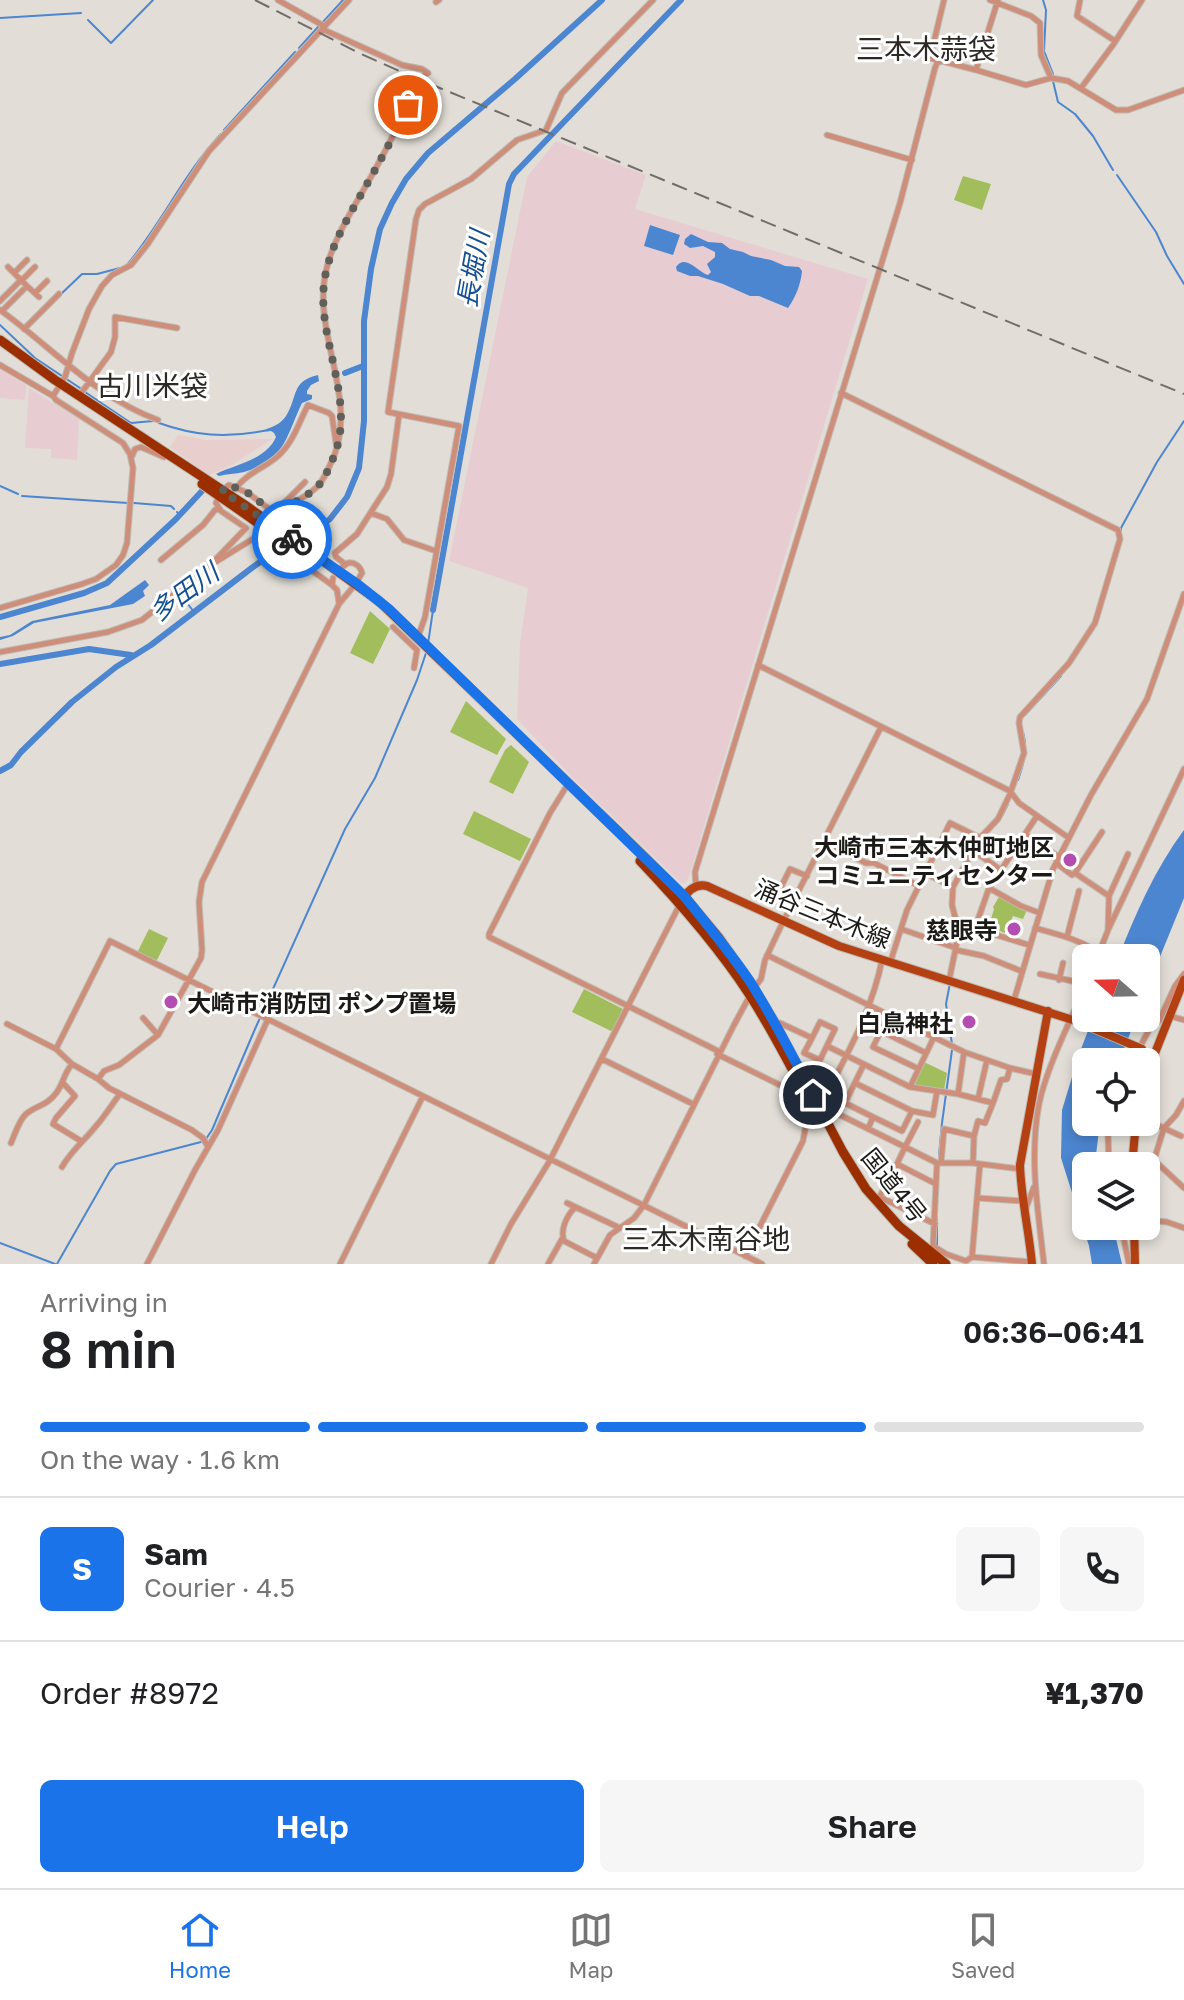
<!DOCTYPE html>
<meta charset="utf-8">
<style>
body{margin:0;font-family:"Golos Text","Noto Sans JP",sans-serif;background:#f6f6f6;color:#202124;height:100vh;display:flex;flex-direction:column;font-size:30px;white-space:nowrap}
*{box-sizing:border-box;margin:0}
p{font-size:26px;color:#757577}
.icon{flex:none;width:44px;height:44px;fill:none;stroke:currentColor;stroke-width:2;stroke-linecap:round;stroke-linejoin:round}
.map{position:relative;height:1264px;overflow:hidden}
.details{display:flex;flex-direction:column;background:#fff;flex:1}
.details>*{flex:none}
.needle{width:52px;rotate:290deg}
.buttons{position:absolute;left:1072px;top:944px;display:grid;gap:16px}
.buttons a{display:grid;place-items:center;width:88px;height:88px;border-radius:12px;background:#fff;box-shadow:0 4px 12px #0003;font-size:40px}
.pin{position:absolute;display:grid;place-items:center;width:68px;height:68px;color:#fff;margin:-34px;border:4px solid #fff;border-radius:50%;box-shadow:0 2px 8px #0007}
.courier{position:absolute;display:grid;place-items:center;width:80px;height:80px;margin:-40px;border:6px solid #1a73e8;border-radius:50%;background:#fff;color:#222;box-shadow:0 2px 10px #0007}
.head em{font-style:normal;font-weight:600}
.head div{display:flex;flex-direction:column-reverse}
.head{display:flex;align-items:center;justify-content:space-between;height:136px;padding:0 40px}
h1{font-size:52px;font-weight:600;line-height:60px}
.bar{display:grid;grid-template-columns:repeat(4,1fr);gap:12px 8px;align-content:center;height:96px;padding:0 40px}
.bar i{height:10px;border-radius:6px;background:#e0e0e0}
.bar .on{background:#1a73e8}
.bar p{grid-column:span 4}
.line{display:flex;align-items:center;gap:20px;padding:0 40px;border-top:2px solid #e0e0e0}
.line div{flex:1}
.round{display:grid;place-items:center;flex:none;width:84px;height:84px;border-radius:12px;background:#f6f6f6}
.primary-button{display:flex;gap:16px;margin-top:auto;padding:16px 40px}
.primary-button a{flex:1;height:92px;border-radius:12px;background:#1a73e8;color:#fff;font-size:32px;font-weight:600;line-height:92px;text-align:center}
.primary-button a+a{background:#f6f6f6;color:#202124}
.menu{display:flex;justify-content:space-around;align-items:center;height:112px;border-top:2px solid #e0e0e0;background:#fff;font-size:22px;color:#757577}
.menu a{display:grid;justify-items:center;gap:4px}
.menu .on{color:#1a73e8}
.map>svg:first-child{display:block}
</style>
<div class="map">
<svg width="1184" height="1264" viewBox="0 0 1184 1264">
<rect width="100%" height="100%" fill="#e2ded7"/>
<path fill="#e8cecd" d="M178 435 206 440 272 439 232 465 209 475 170 447Z"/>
<path fill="#e7cdd2" d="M556 141 646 175 635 209 868 279 688 880 682 884 572 777 517 719 520 644 528 588 449 561 527 177Z
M0 369 26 385 25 400 0 398Z
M29 388 79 419 77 460 51 458V449L25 448Z"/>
<path fill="#a2bd5c" d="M963 176 991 184 982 210 954 200Z
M370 611 390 629 373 664 350 653Z
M466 701 506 739 497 755 450 732Z
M511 745 529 762 513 794 489 782 505 750Z
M474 811 531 839 520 861 463 834Z
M1000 895 1027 910 1023 919 1013 916 1005 933 992 928 994 921 991 919 994 909 993 907Z
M149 929 168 938 156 962 137 953Z
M584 989 623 1009 613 1030 611 1031 572 1012Z
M924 1062 947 1073 944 1090 913 1085Z"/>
<path fill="#4c86d0" d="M650 225 680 235 673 255 644 246Z
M691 234 708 242 722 243 730 249 743 252 751 256 771 260 785 266 799 267 802 271C801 283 796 297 788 308L759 296H750L723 284 698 276H690L677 271 676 267C685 253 698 272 708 275L711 272 707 264 715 257V252L703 246 690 248 684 244 685 239Z
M318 375 319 381 311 385 307 391V394L312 395V399L302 403C286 436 286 460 244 472 235 474 227 474 219 476L216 474C236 464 266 460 276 437L274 433 271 431 263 432V430C271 428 281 424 286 416 298 397 291 381 318 375Z
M145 580 149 585 143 591 145 596 133 604 34 623 13 636 0 640V637L10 635 32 621 110 605Z
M1184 830V898L1146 991V958H1118C1136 913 1155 869 1184 830Z
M1093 1018H1136L1119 1062H1086V1122H1100L1096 1155 1098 1166H1086V1226H1113L1122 1264H1092L1089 1246 1061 1158 1062 1110 1079 1054Z"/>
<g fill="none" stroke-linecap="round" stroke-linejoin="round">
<path stroke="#4c86d0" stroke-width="2" d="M1043 0 1046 10 1044 51 1053 74
M0 18 81 13
M88 20 111 43 153 0
M323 22 343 0
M299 48 319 26
M1053 81 1058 102 1075 114 1093 136 1113 170
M224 130 295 52
M1117 175 1156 232 1167 256 1184 284
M126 266C161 225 184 173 221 134
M60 295 82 274H97L120 268
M0 325 35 358 80 388
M85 392 131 423 153 421
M159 423C195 436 226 438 263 431
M0 486 18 494
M22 496 128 503
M134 503 171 506 174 509
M177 512 180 515
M1121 533V528L1157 462 1184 421
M184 599 194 612
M428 644 433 610
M1025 715 1061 676
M1018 780C1024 762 1028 750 1023 732
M1002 816 1008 804
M950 983 946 1004 952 1044
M939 1155 942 1123 952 1050
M0 1243 55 1264
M937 1246V1205
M57 1264 110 1171 116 1164 201 1142 206 1139 212 1130 255 1029 345 829 375 778 417 680 427 650"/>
<path stroke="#4c86d0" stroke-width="6" d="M345 373 363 366
M433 610 509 184 514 174 559 127 681 0
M0 617 84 593 107 583 176 519 202 491
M0 664 89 649 131 655
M0 771 11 765 21 752 72 702 116 667 151 645 253 567 298 535 320 527 330 519 347 497 359 468 364 421V321L371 269 380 229 392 203 406 179 428 153 515 79 602 0"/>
<g stroke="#bebbb4" stroke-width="7">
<path id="minor" d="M278 0 324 26
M990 0 1031 16 1040 23 1041 55 1051 78
M1080 0 1077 16 1115 41
M436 2 439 0
M941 61 930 58 944 0
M976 70 1026 85 1051 78 1068 81 1116 110H1128L1184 90
M1081 88 1113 45 1142 0
M827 135 912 160
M14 273 27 260
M22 280 35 267
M27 286 39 297
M35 293 47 281
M0 301 21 280
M0 310C53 348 95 397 158 420
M2 311 27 286 8 267
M24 329 59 294
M0 365 53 396
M841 393 1118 530 1120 539 1095 623 1069 663 1020 717 1019 723 1024 753 1010 794 998 819 980 838 953 887 952 905 959 932 949 981
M79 396 111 352 115 337V317L177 328
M132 456 135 449 141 447 164 457
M237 487C248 472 265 468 278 456 293 443 299 422 308 405L329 413 332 416 336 443
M222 491 229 485 248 493 272 511 277 513C290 504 307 497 318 486 323 480 327 472 330 465 363 401 309 333 327 267 333 242 347 219 360 196 377 167 392 139 406 109 408 104 413 99 415 93 416 89 416 85 417 81L428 73 422 69 402 65 322 29
M278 509 305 482
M371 513 387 519 404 540 436 551
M216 559 246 528 221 511 216 503 219 496
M161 560 203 525 215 510 220 509
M345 564 336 557 335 553 357 534 387 487 391 474 399 415
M307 567 332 585
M341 568 348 563C355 562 360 566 362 573L356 583
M333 578 332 585 337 590 339 603
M0 608 82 584 96 579 116 565 123 555 127 543 133 468 130 454 123 443 56 400 53 396 65 377 72 353 89 309 102 286 112 275 131 265 147 245 209 151 349 0
M393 627 417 650 414 668
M418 637 425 617 459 426 388 412 416 219 419 210 425 204 471 179 517 140 546 130 562 93 653 0
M0 652 108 632 142 620 209 566 264 532
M758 665 1010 791 1019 803 1069 838
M568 784 550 813 489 934V937L628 1006 680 904
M1025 834 1059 857
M824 842 866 863H874L919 886
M972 850 1001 870
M1056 863 1072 875 1075 873 1109 896 1108 930 1097 958
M925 873 953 887
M1075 873 1102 832
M696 886 695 872 900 203 935 68 937 63 942 61 976 70 998 0
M989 888 1021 906 1040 913
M780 889 790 869 807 876
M1109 896 1128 854
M957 923 1029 945
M975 928 989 888 1037 816
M1035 928C1056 934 1078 939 1096 951L1094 957
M901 929 956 948
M1108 930 1184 769
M1067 937 1079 891
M956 950 984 956 1021 971
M767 955 964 1052 1010 1068 1036 1074
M890 963 907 910 950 823 980 838
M1040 974 1086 984
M1059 980 1063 963
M1014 1000 1053 869 1091 795 1147 699 1184 594
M889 1015 873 1047 919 1069
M1170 1016 1184 1020
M143 1018 158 1035
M7 1024 56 1049 72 1064 98 1079 109 1088 192 1130 203 1138 208 1147
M777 1024 780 1023 812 1038 804 1053 820 1060 835 1029 820 1022 812 1038
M881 1031 926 1053
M827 1046 910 1087 958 1094 993 1103 985 1123 978 1121 974 1136 944 1129 941 1163
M56 1049 110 941 762 1264
M717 1054 796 1093 808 1122
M602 1059 693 1104
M1132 1062 1151 1026 1159 1021 1175 986 1184 974
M864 1064 845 1103 873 1117
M98 1079 104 1071 119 1065 158 1035 201 958 202 950 199 902 202 882 339 604 353 587
M63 1083 75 1096 56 1118 53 1124 81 1141
M855 1083 912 1111
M831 1086 836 1088 838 1092 830 1110 905 1147 918 1122
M910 1087 934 1037
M958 1094 964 1052
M978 1099 987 1060
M1184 1101 1176 1115 1164 1128 1154 1160 1184 1188
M993 1103 1001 1080 1007 1079 1010 1068
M1146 1120 1181 1136
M868 1129 873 1117 902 1131 912 1111 933 1115 937 1091
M11 1143C15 1134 19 1120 26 1114 37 1105 47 1106 57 1092 64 1082 63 1075 72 1064
M941 1163H973L1020 1169
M973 1163 974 1136
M1109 1166 1108 1135 1110 1122
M62 1167C71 1151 85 1140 96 1126 105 1116 112 1104 120 1094
M936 1184 897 1164 905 1147 937 1163 933 1246 946 1254 966 1261 972 1257 977 1198 1023 1201
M880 1197 935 1224
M879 1198 897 1164
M977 1198 980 1164
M567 1203 620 1228
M575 1207C567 1216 560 1229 564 1241L597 1258
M1026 1208 1034 1187
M1146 1220 1167 1222 1184 1228
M1121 1226 1129 1264
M745 1256 803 1141 806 1124 816 1113 823 1101C846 1056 872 1011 882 960
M972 1257 1031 1262
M147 1264 195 1170 218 1130 268 1019
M340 1264 423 1096
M491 1264 511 1224 549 1162 628 1006 720 1052
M548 1264 562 1239
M594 1264 610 1235 634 1218 644 1205 734 1025 754 988 761 979 765 960 781 926 881 727
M1044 1264C1038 1211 1029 1158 1039 1104 1047 1066 1071 1020 1086 984"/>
</g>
<g stroke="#bebbb4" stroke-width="10">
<path id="major" d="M681 902C687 891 695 883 707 886L839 946 1076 1021
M1146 1088 1155 1053 1184 980
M1132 1166 1136 1122
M1134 1226 1135 1264
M1032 1264C1029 1231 1021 1198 1020 1165L1048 1011"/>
</g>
<g stroke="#bebbb4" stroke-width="11">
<path id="highway" d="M0 340 55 380 245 505 379 601 620 833 684 896 719 938 750 982 776 1025 843 1152 866 1189 899 1226 946 1264
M202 484 265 528
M640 861C680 903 717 945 749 994 768 1023 784 1055 801 1085
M912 1244 933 1264"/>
</g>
<use href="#minor" stroke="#cf8e79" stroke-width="5"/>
<use href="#major" stroke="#b54011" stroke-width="8"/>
<use href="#highway" stroke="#9b2f00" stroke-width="9"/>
<path stroke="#6f6d68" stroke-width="2" stroke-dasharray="16 8" stroke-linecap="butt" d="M255 0 359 53 413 77 1184 394"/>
<g stroke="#bebbb4" stroke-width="10" stroke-linecap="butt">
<path id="major-bridge" d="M1076 1021 1142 1049"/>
</g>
<use href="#major-bridge" stroke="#b54011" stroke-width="8"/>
</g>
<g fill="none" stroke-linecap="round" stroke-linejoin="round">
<path stroke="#615f5a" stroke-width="8" stroke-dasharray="0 14.4" d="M292 539 222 491 229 485 248 493 272 511 277 513C290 504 307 497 318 486 323 481 327 473 330 465 363 401 309 334 327 268 334 240 349 216 363 191 379 163 395 135 408 105"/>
<path stroke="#1a73e8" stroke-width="10" d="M292 539 356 583 390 610 684 896C707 924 729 951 749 980 773 1017 793 1057 813 1095"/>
</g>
<g fill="#b44db1" stroke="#fff" stroke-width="3">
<circle cx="1070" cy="860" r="8"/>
<circle cx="1014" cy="929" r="8"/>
<circle cx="171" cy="1002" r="8"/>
<circle cx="969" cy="1022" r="8"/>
</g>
<g text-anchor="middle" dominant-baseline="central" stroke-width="6" stroke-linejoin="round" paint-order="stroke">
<g font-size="24" font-weight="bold" fill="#1b1a17" stroke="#fff" text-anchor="end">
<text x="1054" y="846">大崎市三本木仲町地区<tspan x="1054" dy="28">コミュニティセンター</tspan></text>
<text x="998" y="929">慈眼寺</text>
<text x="187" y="1002" text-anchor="start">大崎市消防団 ポンプ置場</text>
<text x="953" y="1022">白鳥神社</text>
</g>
<g font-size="24" fill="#1b1a17" stroke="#fff">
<text transform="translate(823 913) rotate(22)">涌谷三本木線</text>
<text transform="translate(895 1185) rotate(51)">国道4号</text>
</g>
<g font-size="26" font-style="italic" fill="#134e93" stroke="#fff">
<text transform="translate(473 269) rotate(-80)">長堀川</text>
<text transform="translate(184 592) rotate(-36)">多田川</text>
</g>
<g font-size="28" fill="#2c2924" stroke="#fff">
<text x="926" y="48">三本木蒜袋</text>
<text x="152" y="385">古川米袋</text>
<text x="706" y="1238">三本木南谷地</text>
</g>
</g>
</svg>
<div class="buttons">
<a><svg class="needle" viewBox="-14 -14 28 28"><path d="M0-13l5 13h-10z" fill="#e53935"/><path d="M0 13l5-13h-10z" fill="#757577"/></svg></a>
<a><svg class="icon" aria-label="locate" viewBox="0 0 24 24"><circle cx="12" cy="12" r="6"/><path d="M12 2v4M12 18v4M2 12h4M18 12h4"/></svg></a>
<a><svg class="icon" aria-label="layers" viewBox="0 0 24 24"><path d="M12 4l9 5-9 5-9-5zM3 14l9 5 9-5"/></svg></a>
</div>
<div class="pin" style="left:408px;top:105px;background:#ea580c"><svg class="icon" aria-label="bag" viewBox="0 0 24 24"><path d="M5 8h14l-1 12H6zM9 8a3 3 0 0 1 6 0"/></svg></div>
<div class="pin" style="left:813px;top:1095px;background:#1f2937"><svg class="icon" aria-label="home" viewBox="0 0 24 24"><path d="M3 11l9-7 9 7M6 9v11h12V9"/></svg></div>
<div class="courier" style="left:292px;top:539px"><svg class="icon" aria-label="bike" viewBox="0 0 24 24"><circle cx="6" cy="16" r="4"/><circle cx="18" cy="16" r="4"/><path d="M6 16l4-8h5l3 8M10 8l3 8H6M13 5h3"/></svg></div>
</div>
<section class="details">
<div class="head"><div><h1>8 min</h1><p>Arriving in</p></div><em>06:36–06:41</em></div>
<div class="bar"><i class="on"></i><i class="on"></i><i class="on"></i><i></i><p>On the way · 1.6 km</p></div>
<div class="line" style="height:144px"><b class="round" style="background:#1a73e8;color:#fff">S</b><div><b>Sam</b><p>Courier · 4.5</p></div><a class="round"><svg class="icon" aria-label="chat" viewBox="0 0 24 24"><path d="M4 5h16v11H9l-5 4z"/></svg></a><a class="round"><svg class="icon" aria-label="phone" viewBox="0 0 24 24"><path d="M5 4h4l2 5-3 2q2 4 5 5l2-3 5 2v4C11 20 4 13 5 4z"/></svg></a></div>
<div class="line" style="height:104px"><div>Order #8972</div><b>¥1,370</b></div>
<div class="primary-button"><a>Help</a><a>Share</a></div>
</section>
<nav class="menu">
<a class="on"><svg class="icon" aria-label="home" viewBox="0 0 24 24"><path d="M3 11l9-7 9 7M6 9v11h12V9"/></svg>Home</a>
<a><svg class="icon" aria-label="map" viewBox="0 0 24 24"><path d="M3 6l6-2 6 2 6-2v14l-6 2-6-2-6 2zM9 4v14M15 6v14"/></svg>Map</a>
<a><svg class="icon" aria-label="saved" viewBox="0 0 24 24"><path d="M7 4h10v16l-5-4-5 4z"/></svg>Saved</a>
</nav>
